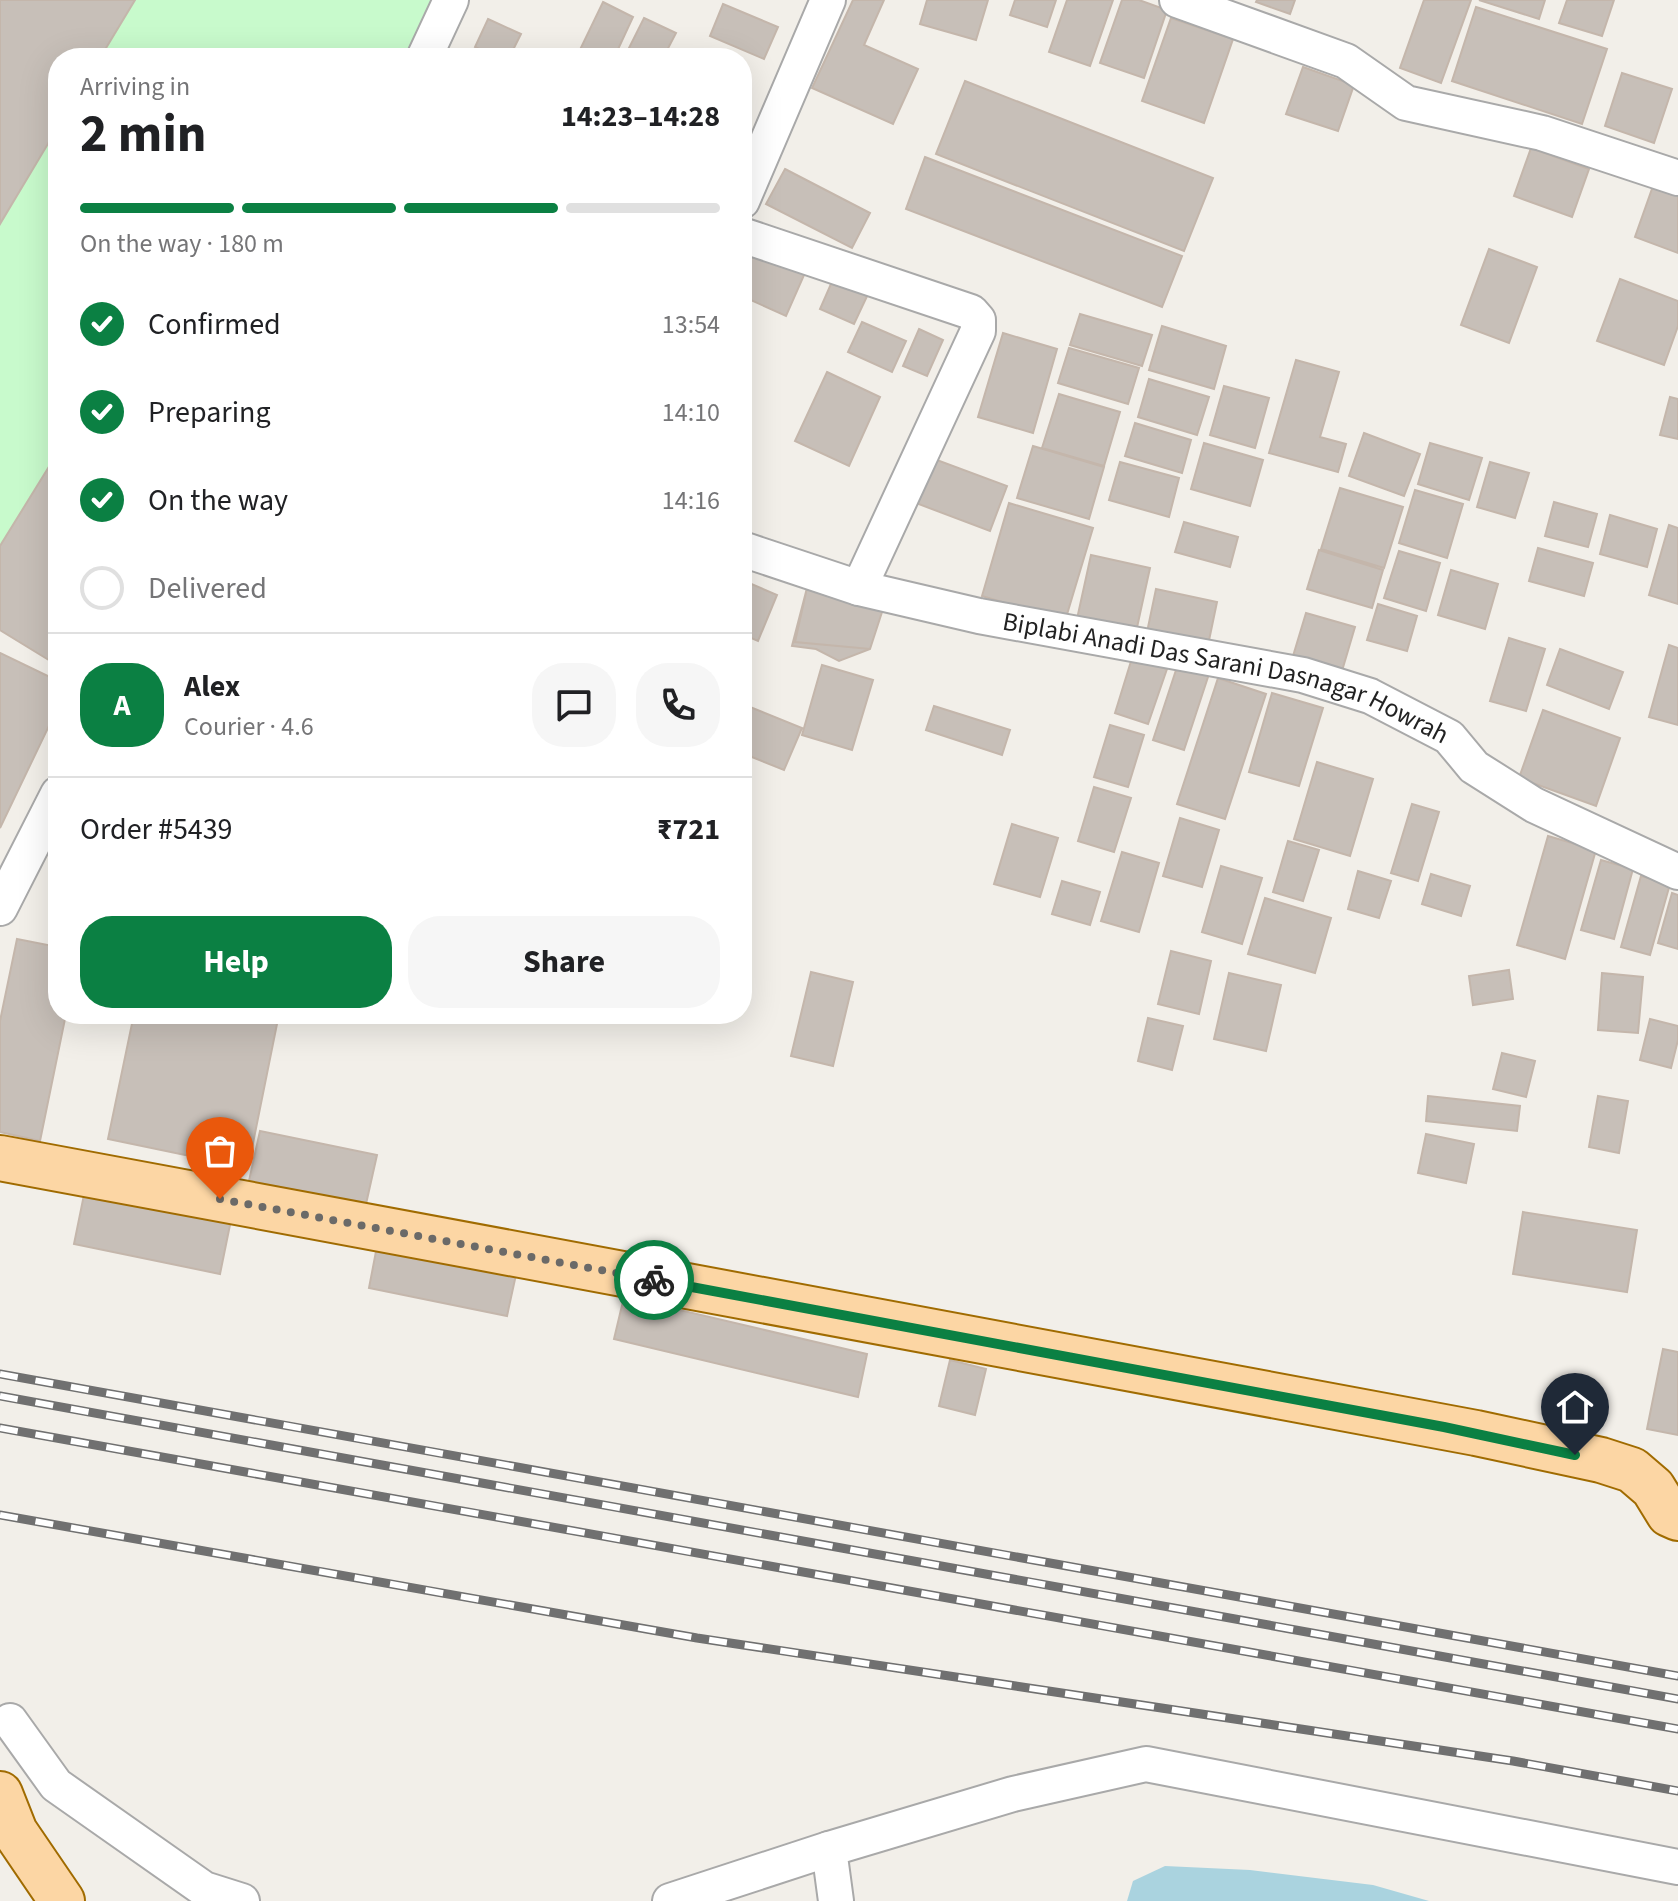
<!DOCTYPE html>
<meta charset="utf-8">
<style>
body{margin:0;font-family:"Source Sans 3",sans-serif;background:#f6f6f6;color:#202124;height:100vh;display:flex;flex-direction:column;font-size:30px;white-space:nowrap}
*{box-sizing:border-box;margin:0}
p{font-size:26px;color:#757577}
.icon{flex:none;width:44px;height:44px;fill:none;stroke:currentColor;stroke-width:2;stroke-linecap:round;stroke-linejoin:round}
.map{position:relative;flex:1;overflow:hidden}
.details{position:absolute;left:48px;top:48px;width:704px;height:976px;display:flex;flex-direction:column;background:#fff;border-radius:32px;box-shadow:0 8px 32px #0002}
.details>*{flex:none}
.pin{position:absolute;display:grid;place-items:center;width:68px;height:68px;color:#fff;margin:-82px -34px;border-radius:50% 50% 50% 0;rotate:-45deg;box-shadow:0 0 8px #0007}
.pin .icon{rotate:45deg}
.courier{position:absolute;display:grid;place-items:center;width:80px;height:80px;margin:-40px;border:6px solid #0b8043;border-radius:50%;background:#fff;color:#222;box-shadow:0 2px 10px #0007}
.overview em{font-style:normal;font-weight:700}
.overview div{display:flex;flex-direction:column-reverse}
.overview{display:flex;align-items:center;justify-content:space-between;height:136px;padding:0 32px}
h1{font-size:52px;font-weight:700;line-height:60px}
.bar{display:grid;grid-template-columns:repeat(4,1fr);gap:12px 8px;align-content:center;height:96px;padding:0 32px}
.bar i{height:10px;border-radius:6px;background:#e0e0e0}
.bar .on{background:#0b8043}
.bar p{grid-column:span 4}
.line{display:flex;align-items:center;gap:20px;padding:0 32px;border-top:2px solid #e0e0e0}
.line div{flex:1}
.round{display:grid;place-items:center;flex:none;width:84px;height:84px;border-radius:32px;background:#f6f6f6}
ol{padding:0 32px;list-style:none}
li{display:flex;align-items:center;gap:24px;height:88px}
li p{margin-inline-start:auto}
li .icon{padding:8px;border-radius:50%;background:#0b8043;color:#fff;stroke-width:4}
li:last-child{color:#757577}
li i{width:44px;height:44px;border:4px solid #e0e0e0;border-radius:50%}
.cta{display:flex;gap:16px;margin-top:auto;padding:16px 32px}
.cta a{flex:1;height:92px;border-radius:32px;background:#0b8043;color:#fff;font-size:32px;font-weight:700;line-height:92px;text-align:center}
.cta a+a{background:#f6f6f6;color:#202124}
.map>svg:first-child{display:block}
</style>
<div class="map">
<svg width="1678" height="1901" viewBox="0 0 1678 1901">
<rect width="100%" height="100%" fill="#f2efe9"/>
<path fill="#c8facc" d="M0 0H439L411 58H58V449L0 560Z"/>
<path fill="#aad3df" d="M1165 1866 1250 1870 1373 1885 1429 1901H1127L1133 1881Z"/>
<path fill="#c7bfb8" stroke="#c4b6ab" stroke-width="2" d="M0 0H135L100 58H58V127L0 224Z
M853 0H884L864 45 918 69 893 124 812 88Z
M927 0H988L976 40 920 24Z
M1015 0H1056L1047 27 1010 15Z
M1067 0H1113L1090 66 1049 52Z
M1122 0H1139L1167 10 1144 78 1100 63Z
M1257 0H1295L1290 14 1256 2Z
M1424 0H1471L1441 83 1400 68Z
M1479 0H1545L1539 19Z
M1567 0H1614L1602 36 1559 23Z
M603 2 633 17 614 58H576Z
M723 4 778 27 764 59 710 36Z
M1476 7 1607 49 1582 124 1452 81Z
M644 18 676 33 663 58H624Z
M1171 18 1233 39 1204 123 1142 101Z
M488 19 521 34 509 58H498L475 47Z
M1303 67 1354 85 1338 131 1286 114Z
M1622 73 1672 89 1654 143 1605 126Z
M965 81 1213 178 1184 251 936 154Z
M1531 148 1589 169 1572 217 1514 196Z
M925 157 1182 256 1162 307 906 209Z
M785 169 870 213 852 248 766 204Z
M1653 186 1678 195V253L1635 237Z
M755 242 808 266 786 316 742 296V271Z
M1489 249 1537 267 1509 343 1461 325Z
M834 277 869 292 854 324 820 309Z
M1620 279 1678 301V326L1664 365 1597 341Z
M1080 314 1152 335 1142 366 1070 345Z
M862 322 906 341 892 372 848 352Z
M1162 326 1226 346 1214 389 1149 370Z
M919 329 943 340 927 376 903 366Z
M1003 333 1057 349 1033 433 978 417Z
M1069 348 1139 368 1128 404 1058 383Z
M1296 360 1339 372 1320 437 1346 444 1338 472 1269 453Z
M827 372 880 397 849 466 795 441Z
M1149 379 1209 397 1197 435 1138 417Z
M1224 386 1269 398 1255 448 1210 435Z
M1059 394 1120 412 1104 466 1042 448Z
M1670 397 1678 399V439L1660 435Z
M1135 423 1191 440 1182 473 1125 456Z
M1364 433 1420 454 1404 496 1349 476Z
M1204 443 1263 460 1250 506 1191 489Z
M1430 443 1482 458 1469 500 1418 484Z
M1033 446 1104 467 1089 519 1017 498Z
M58 452V653L52 662 0 630V546Z
M926 456 1007 486 990 531 908 500Z
M1120 462 1179 478 1169 517 1109 500Z
M1490 462 1529 473 1515 518 1477 507Z
M1340 488 1403 507 1384 568 1321 549Z
M1415 490 1463 504 1447 558 1399 543Z
M1554 502 1597 514 1588 547 1545 536Z
M1009 503 1093 528 1065 621 982 596Z
M1610 515 1657 529 1647 567 1600 554Z
M1184 522 1238 537 1230 567 1175 552Z
M1669 525 1678 528V604L1649 595Z
M1538 548 1593 563 1584 596 1529 581Z
M1319 550 1383 570 1372 608 1307 589Z
M1399 551 1440 563 1426 611 1384 598Z
M1091 555 1150 568 1136 632 1077 619Z
M1451 570 1498 584 1485 629 1438 615Z
M742 580 777 595 758 641 742 634Z
M807 588 883 609 870 649 795 642Z
M807 588 883 609 870 649 839 661 816 649 792 646Z
M1156 589 1217 602 1207 650 1146 637Z
M1378 604 1417 616 1407 651 1367 640Z
M1306 613 1355 627 1339 681 1290 666Z
M1509 638 1545 649 1526 711 1490 701Z
M1669 645 1678 648V725L1649 717Z
M1560 649 1623 672 1609 709 1547 685Z
M0 653 58 681V707L0 828Z
M1132 658 1167 669 1148 724 1115 713Z
M1178 664 1209 674 1184 750 1153 740Z
M822 665 873 680 852 750 802 735Z
M1218 678 1266 694 1225 819 1177 804Z
M1272 693 1323 708 1299 786 1249 772Z
M934 706 1010 730 1002 755 926 730Z
M750 707 802 728 784 770 742 753V727Z
M1543 710 1620 738 1596 806 1519 778Z
M1110 725 1144 735 1128 787 1094 777Z
M1317 762 1373 779 1350 856 1294 839Z
M1094 787 1131 798 1114 852 1078 841Z
M1412 804 1439 812 1418 881 1391 873Z
M1180 818 1219 830 1202 887 1163 876Z
M1012 824 1058 838 1040 897 994 884Z
M1548 836 1596 850 1565 959 1517 945Z
M1288 841 1319 850 1303 901 1273 892Z
M1122 852 1159 863 1139 932 1101 921Z
M1601 860 1633 869 1614 939 1581 930Z
M1221 866 1262 878 1242 944 1202 932Z
M1358 871 1391 881 1379 918 1348 909Z
M1431 874 1470 886 1461 916 1422 904Z
M1641 876 1670 884 1650 955 1621 947Z
M1062 881 1100 892 1090 925 1052 914Z
M1672 893 1678 895V949L1658 943Z
M1265 898 1331 918 1315 973 1248 954Z
M17 939 58 947V1014H66L40 1141 0 1132V1021Z
M1171 951 1211 961 1199 1014 1158 1004Z
M1509 970 1513 999 1473 1005 1469 976Z
M811 972 853 982 833 1066 791 1056Z
M1229 973 1281 985 1266 1051 1214 1039Z
M1602 973 1643 977 1638 1033 1598 1030Z
M134 1014H279L248 1168 108 1139Z
M1148 1018 1183 1026 1172 1070 1138 1061Z
M1650 1019 1678 1026V1040L1671 1068 1640 1060Z
M1502 1053 1535 1061 1526 1097 1493 1089Z
M1428 1096 1520 1106 1517 1131 1426 1121Z
M1598 1096 1628 1101 1619 1153 1589 1147Z
M260 1131 377 1155 366 1204 249 1181Z
M1426 1134 1474 1144 1466 1183 1418 1173Z
M86 1185 232 1215 220 1274 74 1244Z
M1523 1212 1637 1230 1627 1292 1513 1274Z
M378 1241 517 1270 507 1316 369 1288Z
M624 1297 867 1354 858 1397 614 1339Z
M1663 1349 1678 1352V1435L1647 1429Z
M950 1360 986 1369 975 1415 939 1406Z"/>
<g fill="none" stroke-linecap="round" stroke-linejoin="round">
<g stroke="#a9a9a9" stroke-width="38">
<g id="minor">
<path d="M1177 0 1346 61 1406 103 1542 133 1678 178"/>
<path d="M424 58 451 0"/>
<path d="M742 201 828 0"/>
<path d="M742 235 971 312 978 320V331L859 588"/>
<path id="s1" d="M742 549 859 588 979 616 1303 675 1370 696 1449 737 1474 767 1534 805 1678 872"/>
<path d="M0 908 58 794"/>
<path d="M10 1721 56 1785 204 1889 242 1901"/>
<path d="M670 1901 829 1849"/>
<path d="M836 1901 829 1849 1013 1794 1146 1764 1678 1867"/>
</g>
</g>
<g stroke="#a06b00" stroke-width="48">
<path id="primary" d="M0 1158 1476 1433 1601 1460 1632 1470 1653 1488 1669 1514 1678 1518
M0 1794 15 1832 62 1901"/>
</g>
<use href="#minor" stroke="#fff" stroke-width="34"/>
<use href="#primary" stroke="#fcd6a4" stroke-width="44"/>
<g stroke="#707070" stroke-width="9">
<path id="rail" d="M0 1374 1678 1676
M0 1396 1678 1699
M0 1428 1678 1729
M0 1515 697 1638 1513 1761 1678 1791"/>
</g>
<use href="#rail" stroke="#fff" stroke-width="6" stroke-dasharray="18" stroke-linecap="butt"/>
</g>
<g fill="none" stroke-linecap="round" stroke-linejoin="round">
<path stroke="#6b6a68" stroke-width="8" stroke-dasharray="0 14.4" d="M220 1199 654 1280"/>
<path stroke="#0b8043" stroke-width="10" d="M654 1280 1444 1427 1575 1455"/>
</g>
<g text-anchor="middle" dominant-baseline="central" stroke-width="7" stroke-linejoin="round" paint-order="stroke">
<g font-size="26" fill="#222" stroke="#fff">
<text stroke="none"><textPath href="#s1" startOffset="502">Biplabi Anadi Das Sarani Dasnagar Howrah</textPath></text>
</g>
</g>
</svg>
<div class="pin" style="left:220px;top:1199px;background:#ea580c"><svg class="icon" aria-label="bag" viewBox="0 0 24 24"><path d="M5 8h14l-1 12H6zM9 8a3 3 0 0 1 6 0"/></svg></div>
<div class="pin" style="left:1575px;top:1455px;background:#1f2937"><svg class="icon" aria-label="home" viewBox="0 0 24 24"><path d="M3 11l9-7 9 7M6 9v11h12V9"/></svg></div>
<div class="courier" style="left:654px;top:1280px"><svg class="icon" aria-label="bike" viewBox="0 0 24 24"><circle cx="6" cy="16" r="4"/><circle cx="18" cy="16" r="4"/><path d="M6 16l4-8h5l3 8M10 8l3 8H6M13 5h3"/></svg></div>
<section class="details">
<div class="overview"><div><h1>2 min</h1><p>Arriving in</p></div><em>14:23–14:28</em></div>
<div class="bar"><i class="on"></i><i class="on"></i><i class="on"></i><i></i><p>On the way · 180 m</p></div>
<ol>
<li><svg class="icon" aria-label="check" viewBox="0 0 24 24"><path d="M5 12l5 5 9-10"/></svg>Confirmed<p>13:54</p></li>
<li><svg class="icon" aria-label="check" viewBox="0 0 24 24"><path d="M5 12l5 5 9-10"/></svg>Preparing<p>14:10</p></li>
<li><svg class="icon" aria-label="check" viewBox="0 0 24 24"><path d="M5 12l5 5 9-10"/></svg>On the way<p>14:16</p></li>
<li><i></i>Delivered</li>
</ol>
<div class="line" style="height:144px"><b class="round" style="background:#0b8043;color:#fff">A</b><div><b>Alex</b><p>Courier · 4.6</p></div><a class="round"><svg class="icon" aria-label="chat" viewBox="0 0 24 24"><path d="M4 5h16v11H9l-5 4z"/></svg></a><a class="round"><svg class="icon" aria-label="phone" viewBox="0 0 24 24"><path d="M5 4h4l2 5-3 2q2 4 5 5l2-3 5 2v4C11 20 4 13 5 4z"/></svg></a></div>
<div class="line" style="height:104px"><div>Order #5439</div><b>₹721</b></div>
<div class="cta"><a>Help</a><a>Share</a></div>
</section>
</div>
